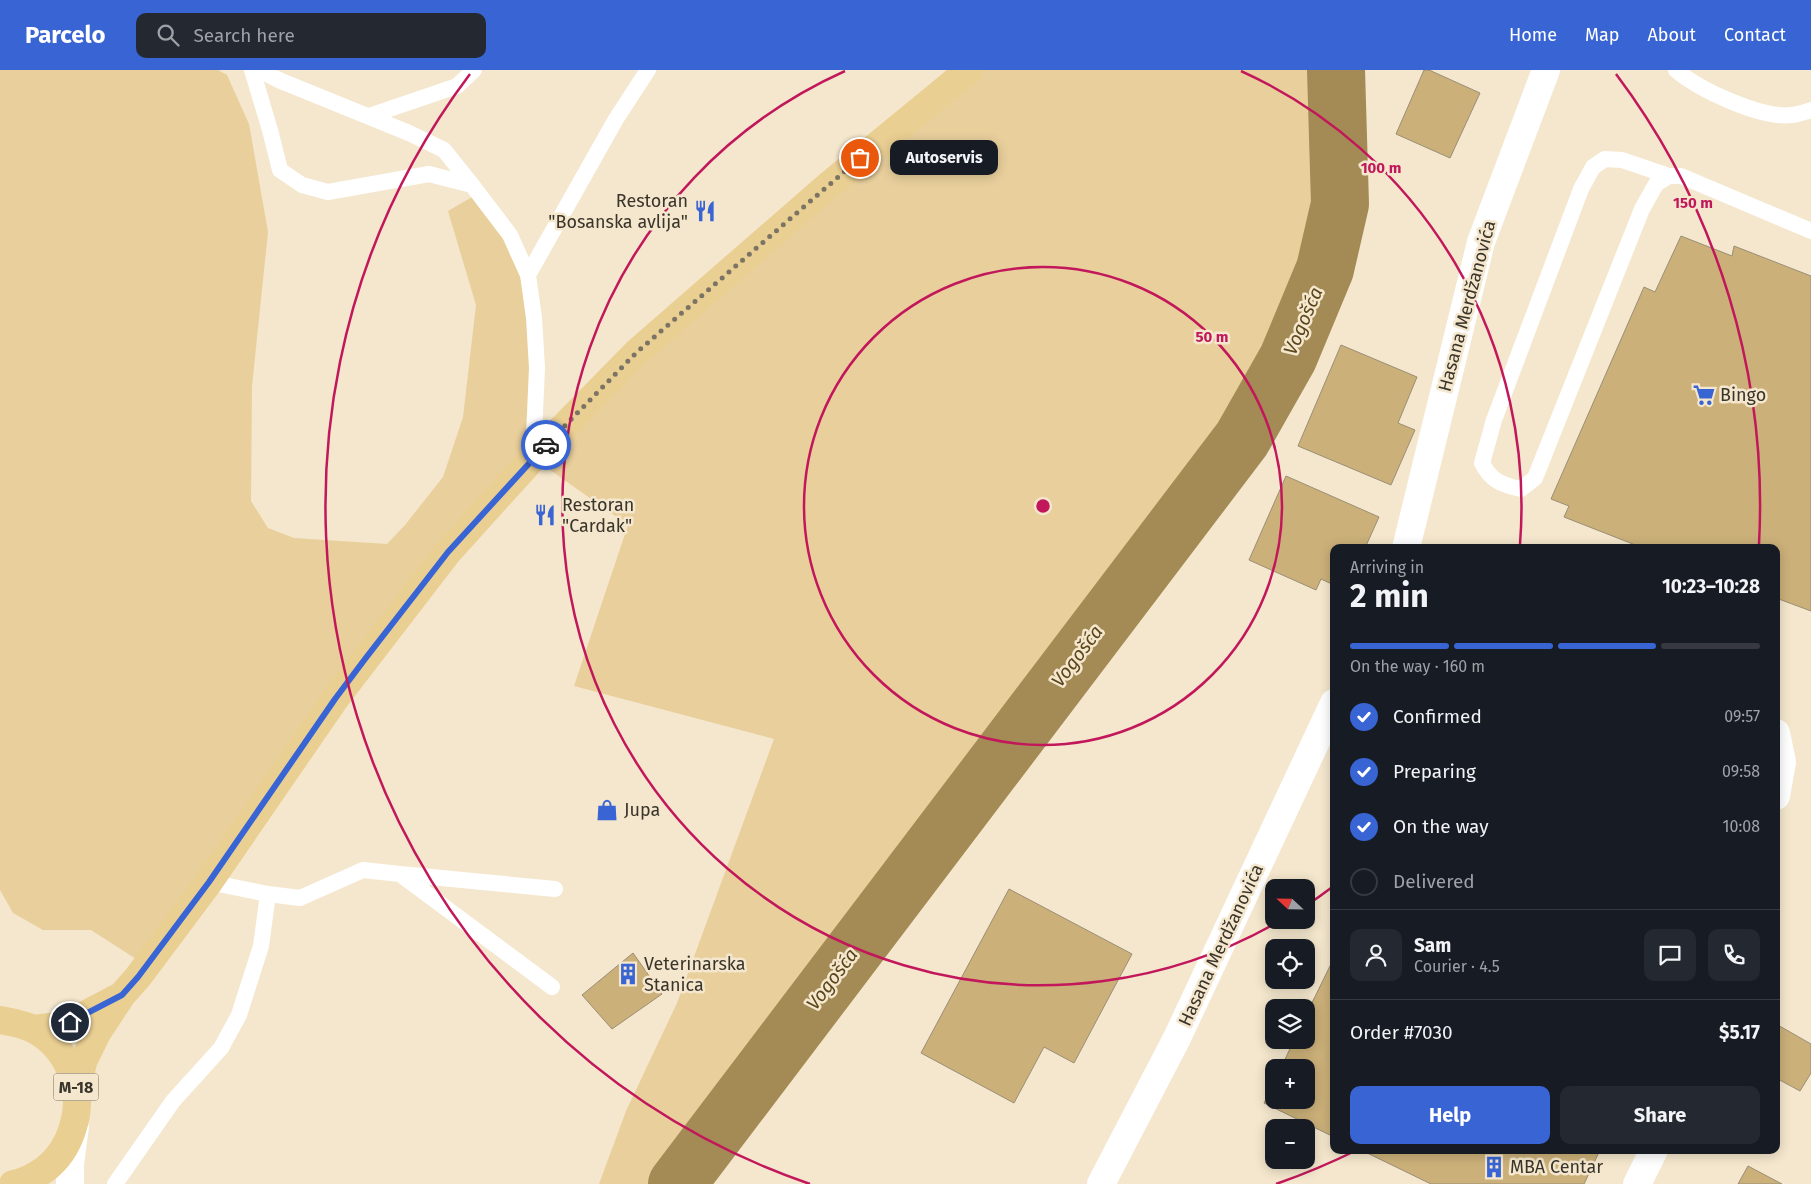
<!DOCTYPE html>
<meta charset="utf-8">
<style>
body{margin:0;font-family:"Fira Sans",sans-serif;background:#242831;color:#f1f3f6;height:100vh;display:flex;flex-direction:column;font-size:19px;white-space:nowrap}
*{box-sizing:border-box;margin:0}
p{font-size:16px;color:#9ea1a6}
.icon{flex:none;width:28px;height:28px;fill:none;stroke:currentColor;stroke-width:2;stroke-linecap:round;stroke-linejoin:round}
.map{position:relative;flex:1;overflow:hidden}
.side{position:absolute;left:1330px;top:474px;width:450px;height:610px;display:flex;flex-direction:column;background:#171b24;border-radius:10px;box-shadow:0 2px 12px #0003}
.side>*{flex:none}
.needle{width:32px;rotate:292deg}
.tools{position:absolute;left:1265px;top:809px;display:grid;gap:10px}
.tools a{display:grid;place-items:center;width:50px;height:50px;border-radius:10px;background:#171b24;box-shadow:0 2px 12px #0003;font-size:25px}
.pin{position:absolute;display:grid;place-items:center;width:42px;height:42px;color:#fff;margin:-21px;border:2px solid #fff;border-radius:50%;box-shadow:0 1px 5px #0007}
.courier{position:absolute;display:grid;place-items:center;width:50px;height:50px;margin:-25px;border:4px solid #3864d4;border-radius:50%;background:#fff;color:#222;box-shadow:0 1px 6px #0007}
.bubble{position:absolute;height:35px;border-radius:10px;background:#171b24;box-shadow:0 2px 12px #0003;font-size:16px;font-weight:700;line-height:35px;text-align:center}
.summary em{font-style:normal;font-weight:700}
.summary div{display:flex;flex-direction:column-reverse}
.summary{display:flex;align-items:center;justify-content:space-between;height:85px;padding:0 20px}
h1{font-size:32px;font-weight:700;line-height:38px}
.bar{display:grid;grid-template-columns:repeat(4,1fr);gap:8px 5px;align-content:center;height:60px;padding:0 20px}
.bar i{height:6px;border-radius:4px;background:#363941}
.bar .active{background:#3864d4}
.bar p{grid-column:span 4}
.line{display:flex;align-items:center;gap:12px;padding:0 20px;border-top:1px solid #363941}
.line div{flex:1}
.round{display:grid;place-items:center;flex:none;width:52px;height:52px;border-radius:10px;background:#242831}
ol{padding:0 20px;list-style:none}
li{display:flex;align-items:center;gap:15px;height:55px}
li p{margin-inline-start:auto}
li .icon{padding:5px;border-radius:50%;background:#3864d4;color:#fff;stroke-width:4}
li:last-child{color:#9ea1a6}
li i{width:28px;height:28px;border:2px solid #363941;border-radius:50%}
.cta{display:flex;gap:10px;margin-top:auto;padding:10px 20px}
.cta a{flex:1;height:58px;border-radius:10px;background:#3864d4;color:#fff;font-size:20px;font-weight:700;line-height:58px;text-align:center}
.cta a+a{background:#242831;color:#f1f3f6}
header{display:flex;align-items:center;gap:30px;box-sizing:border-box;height:70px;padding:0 25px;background:#3864d4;color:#fff}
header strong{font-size:24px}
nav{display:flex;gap:28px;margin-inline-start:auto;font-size:18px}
.search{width:350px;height:45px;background:#242831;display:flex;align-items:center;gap:12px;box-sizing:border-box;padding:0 18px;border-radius:10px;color:#9ea1a6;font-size:19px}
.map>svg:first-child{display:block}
</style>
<header>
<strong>Parcelo</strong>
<div class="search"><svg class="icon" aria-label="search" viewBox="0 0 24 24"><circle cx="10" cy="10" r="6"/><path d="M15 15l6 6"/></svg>Search here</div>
<nav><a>Home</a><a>Map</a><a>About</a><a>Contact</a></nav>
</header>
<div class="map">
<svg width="1811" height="1114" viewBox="0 0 1811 1114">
<rect width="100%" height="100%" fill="#f4e7cd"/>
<path fill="#e9cf9c" d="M0 0H218L227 5 249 54 268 162 252 316 251 431 268 458 294 468 387 474 405 455 443 407 463 347 476 235 448 141 479 123 528 205 533 387 970 0H1336L1340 134 1325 199 1288 288 1242 369 677 1114H599L626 1041 677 933 774 669 574 616 628 455 533 388 147 896 91 860H43L13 843 0 820Z"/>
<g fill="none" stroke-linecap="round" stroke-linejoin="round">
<path stroke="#a48a54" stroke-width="58" d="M677 1114 1242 369 1288 288 1325 199 1340 134 1336 0"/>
</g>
<path fill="#cbb079" stroke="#9a8e76" d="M1424 0H1429L1480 23 1450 88 1396 64Z
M1681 166 1732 186 1734 176 1811 206V541L1776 528V478H1643L1564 447 1569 436 1551 429 1644 217 1655 222Z
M1341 275 1417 307 1398 353 1415 360 1391 415 1298 376Z
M1286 406 1379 447 1365 478H1334V515L1321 509 1316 520 1249 490Z
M1009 819 1132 884 1074 993 1044 977 1014 1033 921 983Z
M633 883 662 924 612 959 582 925Z
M1332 892 1334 893V1067L1264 1033 1274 1012V1030H1306V998H1281L1294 970H1306V945Z
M1776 954 1811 974V1003L1800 1021 1776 1008Z
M1361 1080H1600L1584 1114H1431Z
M1748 1096 1782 1114H1738Z"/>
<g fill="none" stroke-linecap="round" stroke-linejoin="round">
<path stroke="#fff" stroke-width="16" d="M252 0 270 60 280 100 302 115 328 122 429 104 472 115 510 165 528 205 534 248 537 298 533 388
M259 0 281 11 409 63 444 80 472 115
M1676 0C1699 20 1762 49 1792 45 1799 44 1805 42 1811 40
M369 46 457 16 474 0
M1669 106 1656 114 1642 139 1535 408 1521 419C1502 415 1491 411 1482 393L1494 350 1581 119 1593 97 1605 89 1622 90 1669 106H1681L1811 161
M528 205 616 49 648 0
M400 804 555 819
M209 812 268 824 300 828 363 800 400 804 552 917
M115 1114 173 1031 221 978 239 945 261 876 268 824"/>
<path stroke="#fff" stroke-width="28" d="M1406 478 1481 172 1546 0
M1776 663 1782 692 1776 726
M70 1114V1094L75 1056
M1101 1114 1177 968 1334 633
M1637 1114 1654 1080"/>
<path stroke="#eacf92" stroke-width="28" d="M0 950C11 952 23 954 33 959 68 977 85 1020 73 1057 68 1074 59 1089 44 1100 34 1107 25 1112 13 1114
M34 959 58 956 81 947 119 927
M77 1020 83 992 97 963 122 925 138 907 209 812 335 629 448 482 533 388 637 282 830 114 969 0"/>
</g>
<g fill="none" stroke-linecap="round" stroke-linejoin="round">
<path stroke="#7b7364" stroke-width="5" stroke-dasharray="0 9" d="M546 375 637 282 860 88"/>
<path stroke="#3864d4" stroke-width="6" d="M70 952 122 925 138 907 209 812 335 629 365 589 448 482 546 375"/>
</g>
<g fill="none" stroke="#c2185b" stroke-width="2.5">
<circle cx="1043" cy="436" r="239"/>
<path d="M1331 818A478 478 0 0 1 1307 835M1278 852A478 478 0 1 1 845 1M1241 1A478 478 0 0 1 1520 474"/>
<path d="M1357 1080A717 717 0 0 1 1276 1114M810 1114A717 717 0 0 1 470 4M1616 4A717 717 0 0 1 1759 474"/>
</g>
<defs>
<g id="restaurant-bare" transform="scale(1.725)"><path d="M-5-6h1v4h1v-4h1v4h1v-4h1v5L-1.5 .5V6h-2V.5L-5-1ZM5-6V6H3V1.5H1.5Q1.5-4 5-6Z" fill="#3864d4" stroke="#f4e7cd" stroke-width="2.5" paint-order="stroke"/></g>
<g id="supermarket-bare" transform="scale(1.725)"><path d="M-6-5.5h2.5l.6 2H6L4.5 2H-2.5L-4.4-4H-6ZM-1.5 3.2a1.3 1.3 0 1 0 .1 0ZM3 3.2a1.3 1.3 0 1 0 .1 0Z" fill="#3864d4" stroke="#f4e7cd" stroke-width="2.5" paint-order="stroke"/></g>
<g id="shop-bare" transform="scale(1.725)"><path d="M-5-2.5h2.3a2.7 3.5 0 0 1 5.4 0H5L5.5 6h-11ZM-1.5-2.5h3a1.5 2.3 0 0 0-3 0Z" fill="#3864d4" stroke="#f4e7cd" stroke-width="2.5" paint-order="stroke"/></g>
<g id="building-bare" transform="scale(1.725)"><path d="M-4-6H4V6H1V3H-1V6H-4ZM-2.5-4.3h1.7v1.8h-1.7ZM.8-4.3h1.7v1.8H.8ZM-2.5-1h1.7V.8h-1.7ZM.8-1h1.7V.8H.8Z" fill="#3864d4" stroke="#f4e7cd" stroke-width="2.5" paint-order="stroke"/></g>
</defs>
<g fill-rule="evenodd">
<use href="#restaurant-bare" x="705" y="141"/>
<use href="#supermarket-bare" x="1704" y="325"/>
<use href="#restaurant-bare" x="545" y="445"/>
<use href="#shop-bare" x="607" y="740"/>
<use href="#building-bare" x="628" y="904"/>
<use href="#building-bare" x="1494" y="1097"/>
</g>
<g text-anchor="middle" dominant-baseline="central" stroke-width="5" stroke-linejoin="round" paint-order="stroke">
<rect fill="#f4e7cd" stroke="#726a5c" stroke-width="1" x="53.5" y="1003.5" width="45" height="27" rx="4"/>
<g font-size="16" font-weight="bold" fill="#3a352b">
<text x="76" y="1017">M-18</text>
</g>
<g font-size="18" fill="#3a352b" stroke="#f4e7cd" text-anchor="start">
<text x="688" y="131" text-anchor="end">Restoran<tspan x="688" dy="21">"Bosanska avlija"</tspan></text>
<text x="1720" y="325">Bingo</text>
<text x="562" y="435">Restoran<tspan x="562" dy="21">"Cardak"</tspan></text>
<text x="624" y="740">Jupa</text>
<text x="644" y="894">Veterinarska<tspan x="644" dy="21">Stanica</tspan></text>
<text x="1510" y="1097">MBA Centar</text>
</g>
<g font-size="18" fill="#3a352b" stroke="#f4e7cd">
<text transform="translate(1467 236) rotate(-75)">Hasana Merdžanovića</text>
<text transform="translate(1221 875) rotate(-65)">Hasana Merdžanovića</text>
</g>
<g font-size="19" font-style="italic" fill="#5a461b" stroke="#f4e7cd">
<text transform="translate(1303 251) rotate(-67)">Vogošća</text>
<text transform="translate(1077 586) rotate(-53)">Vogošća</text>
<text transform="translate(832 909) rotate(-53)">Vogošća</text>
</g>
</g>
<circle cx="1043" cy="436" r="8" fill="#c2185b" stroke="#f4e7cd" stroke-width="2.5"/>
<g font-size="15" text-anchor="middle" font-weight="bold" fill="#c2185b" stroke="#f4e7cd" stroke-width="5" stroke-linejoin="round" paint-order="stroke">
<text x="1381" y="103">100 m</text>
<text x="1693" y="138">150 m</text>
<text x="1212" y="272">50 m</text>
</g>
</svg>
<div class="tools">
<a><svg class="needle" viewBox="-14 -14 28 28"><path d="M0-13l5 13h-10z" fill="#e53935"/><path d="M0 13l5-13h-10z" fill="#9ea1a6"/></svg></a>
<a><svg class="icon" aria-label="locate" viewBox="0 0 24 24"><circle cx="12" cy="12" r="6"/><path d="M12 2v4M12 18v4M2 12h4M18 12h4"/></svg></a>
<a><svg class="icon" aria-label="layers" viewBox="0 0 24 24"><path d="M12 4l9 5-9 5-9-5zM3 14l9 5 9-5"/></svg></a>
<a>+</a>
<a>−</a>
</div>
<div class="pin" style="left:860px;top:88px;background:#ea580c"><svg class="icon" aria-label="bag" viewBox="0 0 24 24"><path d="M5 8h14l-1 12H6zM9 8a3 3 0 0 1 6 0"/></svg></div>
<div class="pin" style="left:70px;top:952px;background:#1f2937"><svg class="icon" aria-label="home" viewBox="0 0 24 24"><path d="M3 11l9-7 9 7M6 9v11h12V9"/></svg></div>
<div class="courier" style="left:546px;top:375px"><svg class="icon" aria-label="car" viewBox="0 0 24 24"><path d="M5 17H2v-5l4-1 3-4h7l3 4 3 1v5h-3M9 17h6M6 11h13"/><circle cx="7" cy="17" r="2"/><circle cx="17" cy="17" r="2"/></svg></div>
<div class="bubble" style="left:890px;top:70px;width:108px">Autoservis</div>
<section class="side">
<div class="summary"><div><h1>2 min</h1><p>Arriving in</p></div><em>10:23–10:28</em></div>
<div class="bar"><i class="active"></i><i class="active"></i><i class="active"></i><i></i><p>On the way · 160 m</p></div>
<ol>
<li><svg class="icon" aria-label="check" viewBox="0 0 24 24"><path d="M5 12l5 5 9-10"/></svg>Confirmed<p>09:57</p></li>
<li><svg class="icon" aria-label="check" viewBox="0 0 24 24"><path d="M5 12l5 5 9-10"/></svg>Preparing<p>09:58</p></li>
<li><svg class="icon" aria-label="check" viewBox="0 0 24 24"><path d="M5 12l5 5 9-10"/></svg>On the way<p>10:08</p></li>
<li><i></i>Delivered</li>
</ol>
<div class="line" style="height:90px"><a class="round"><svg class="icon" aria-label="person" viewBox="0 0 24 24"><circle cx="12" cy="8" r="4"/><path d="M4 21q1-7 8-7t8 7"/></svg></a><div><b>Sam</b><p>Courier · 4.5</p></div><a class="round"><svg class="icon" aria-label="chat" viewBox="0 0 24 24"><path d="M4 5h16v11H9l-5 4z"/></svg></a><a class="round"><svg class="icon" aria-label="phone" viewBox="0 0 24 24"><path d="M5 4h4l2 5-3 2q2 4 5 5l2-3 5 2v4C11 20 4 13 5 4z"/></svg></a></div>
<div class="line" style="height:65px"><div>Order #7030</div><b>$5.17</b></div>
<div class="cta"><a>Help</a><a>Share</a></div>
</section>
</div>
